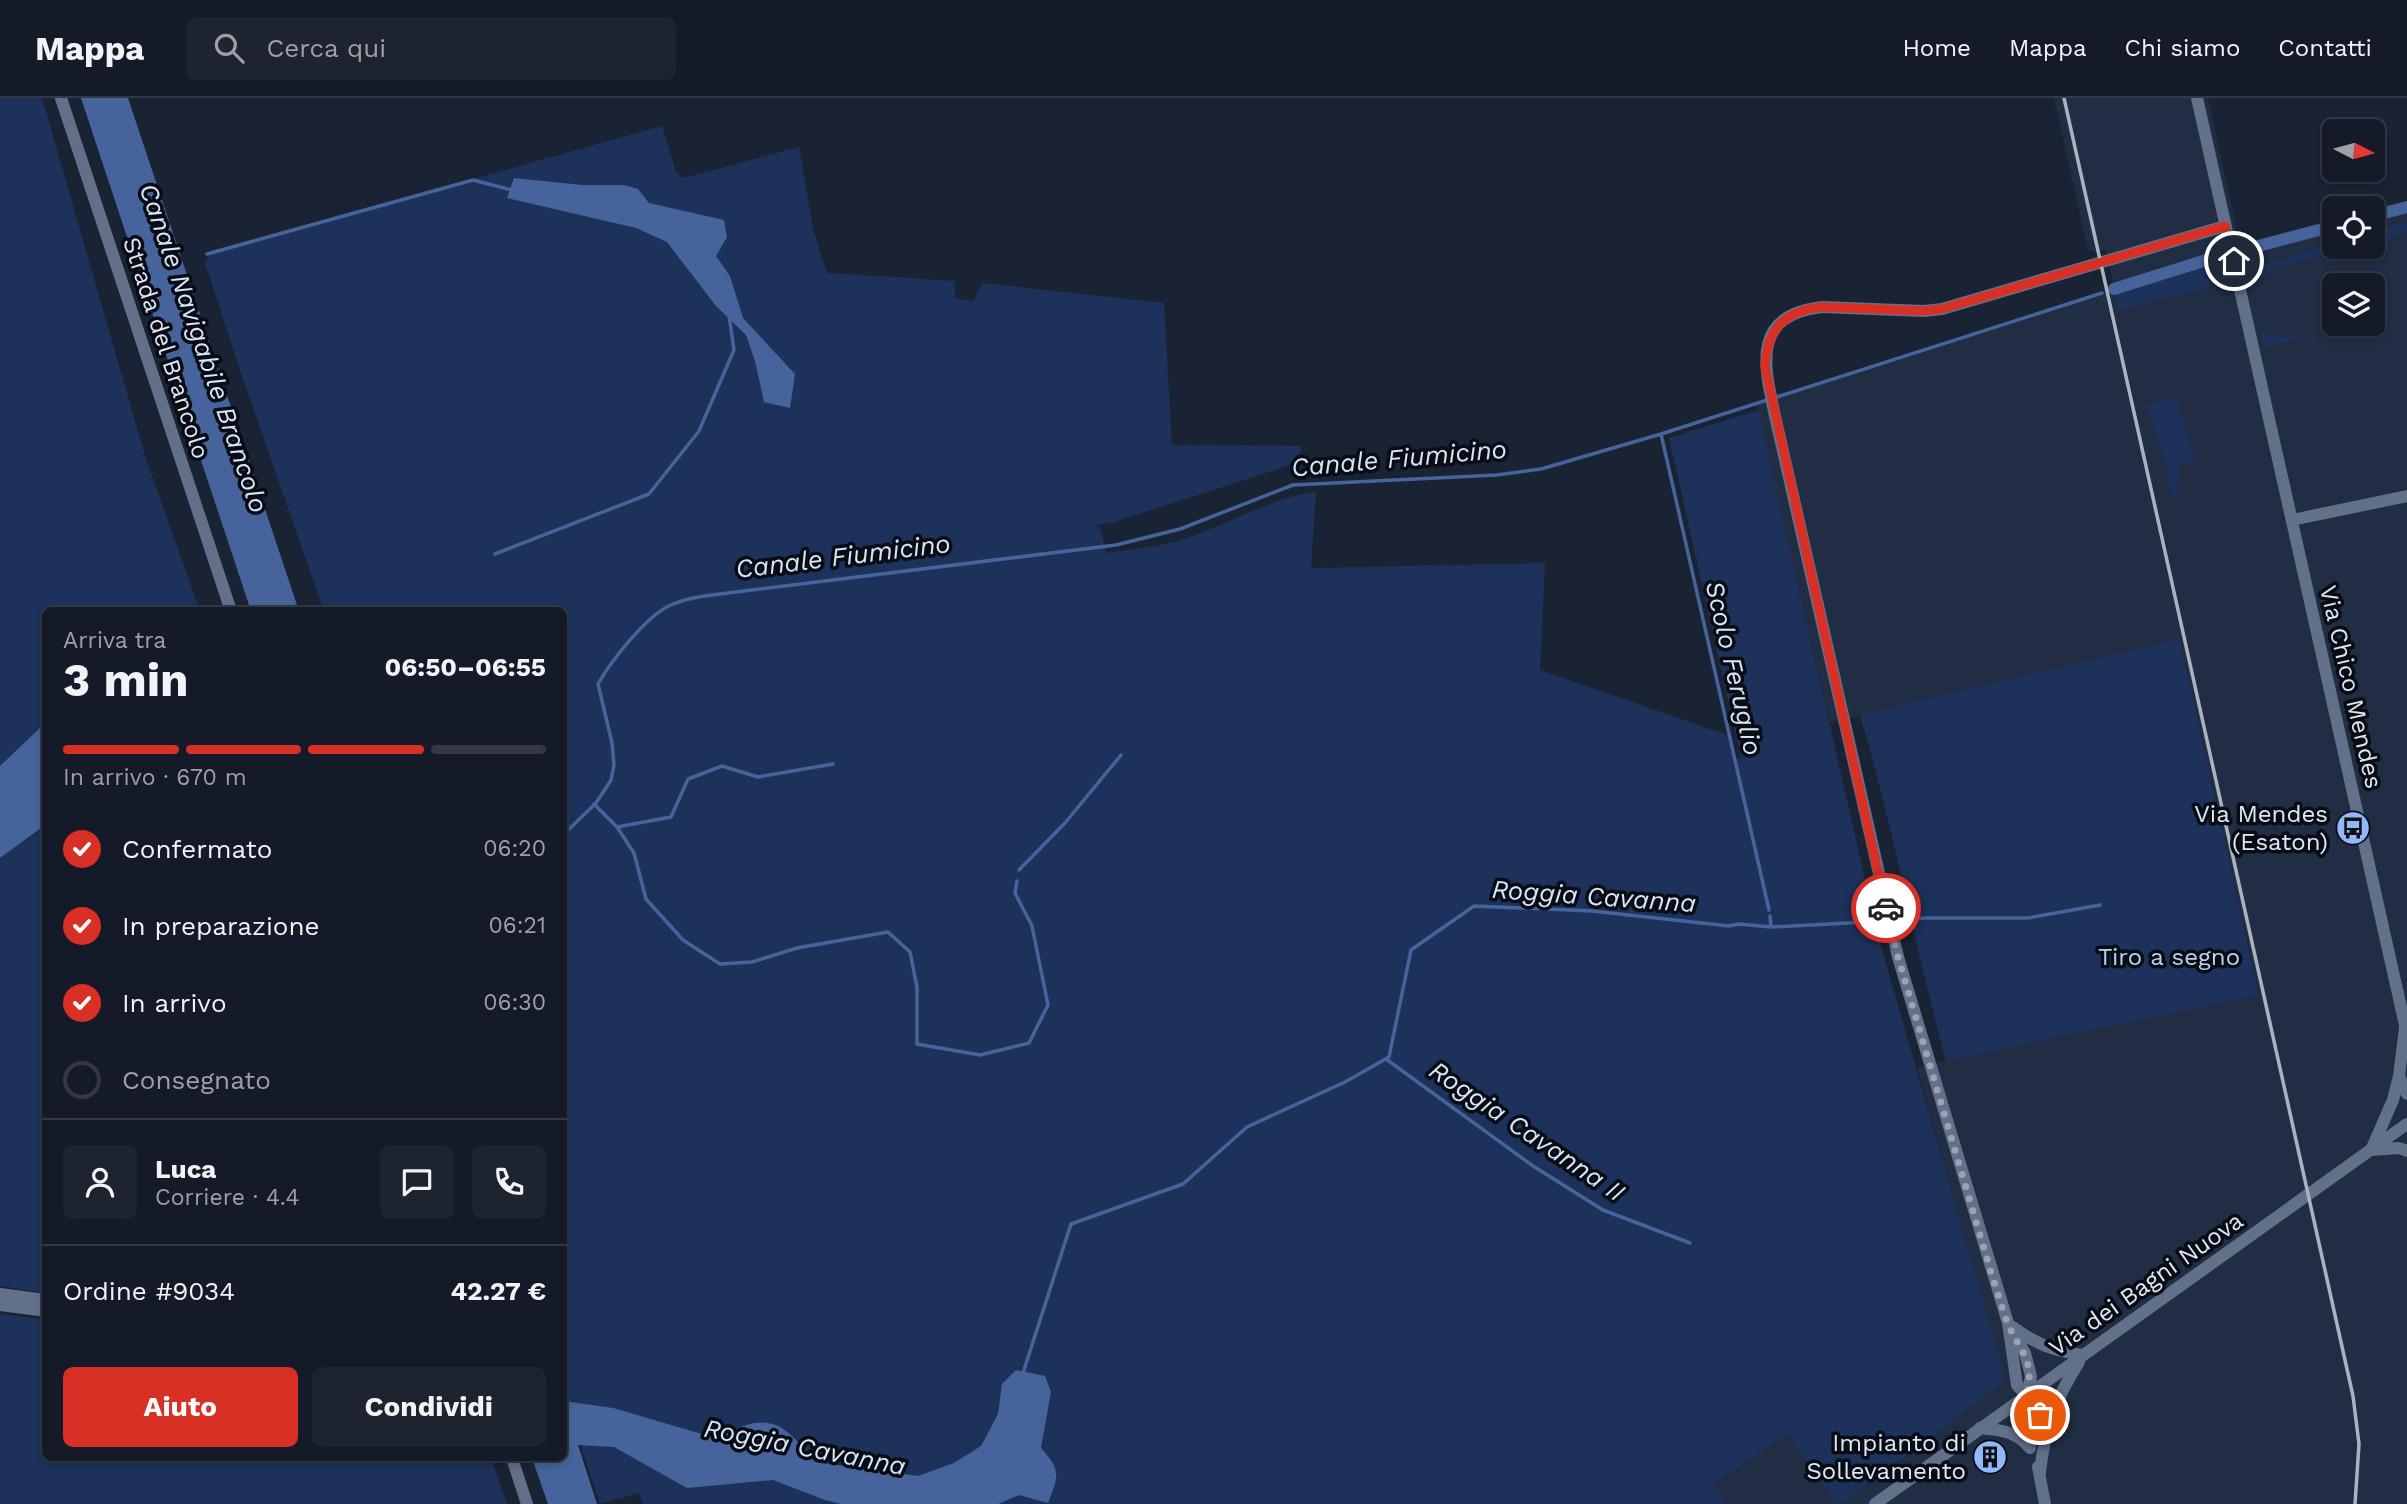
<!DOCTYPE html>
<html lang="it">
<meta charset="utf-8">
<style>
body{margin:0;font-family:"Work Sans",sans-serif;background:#1d232f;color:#f1f3f6;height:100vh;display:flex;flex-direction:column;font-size:26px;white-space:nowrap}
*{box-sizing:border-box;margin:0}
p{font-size:23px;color:#9da1a7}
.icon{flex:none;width:38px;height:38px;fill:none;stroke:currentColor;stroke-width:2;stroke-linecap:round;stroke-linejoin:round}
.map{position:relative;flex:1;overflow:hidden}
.side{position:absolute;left:42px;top:509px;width:525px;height:854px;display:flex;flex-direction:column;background:#141a27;border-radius:10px;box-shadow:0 4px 10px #0003,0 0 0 2px #333844}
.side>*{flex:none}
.needle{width:46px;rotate:96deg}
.buttons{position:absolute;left:2322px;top:21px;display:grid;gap:14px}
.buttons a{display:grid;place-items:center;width:63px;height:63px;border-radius:10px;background:#141a27;box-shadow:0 4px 10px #0003,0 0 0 2px #333844;font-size:35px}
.pin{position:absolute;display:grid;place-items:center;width:60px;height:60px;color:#fff;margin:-30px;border:4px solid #fff;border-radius:50%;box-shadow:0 2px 7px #0007}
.courier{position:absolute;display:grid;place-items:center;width:70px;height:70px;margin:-35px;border:5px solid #d93025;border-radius:50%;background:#fff;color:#222;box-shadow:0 2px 9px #0007}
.headline em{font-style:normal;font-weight:700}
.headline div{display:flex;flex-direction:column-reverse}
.headline{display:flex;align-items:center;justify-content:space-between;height:119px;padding:0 21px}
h1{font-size:46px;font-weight:700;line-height:52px}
.bar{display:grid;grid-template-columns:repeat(4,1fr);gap:10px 7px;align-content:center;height:84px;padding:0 21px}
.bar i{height:9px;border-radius:5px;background:#333844}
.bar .active{background:#d93025}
.bar p{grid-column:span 4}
.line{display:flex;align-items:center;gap:18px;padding:0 21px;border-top:2px solid #333844}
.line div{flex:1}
.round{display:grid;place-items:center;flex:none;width:74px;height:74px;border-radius:10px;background:#1d232f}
ol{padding:0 21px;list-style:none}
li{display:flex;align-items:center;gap:21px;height:77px}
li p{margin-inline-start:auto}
li .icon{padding:7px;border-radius:50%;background:#d93025;color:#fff;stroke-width:4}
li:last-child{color:#9da1a7}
li i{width:38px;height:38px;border:4px solid #333844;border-radius:50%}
.cta{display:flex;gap:14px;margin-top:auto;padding:14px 21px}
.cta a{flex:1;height:80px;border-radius:10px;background:#d93025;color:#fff;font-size:28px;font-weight:700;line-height:80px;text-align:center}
.cta a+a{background:#1d232f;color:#f1f3f6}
header{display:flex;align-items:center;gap:42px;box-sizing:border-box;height:98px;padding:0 35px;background:#141a27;border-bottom:2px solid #333844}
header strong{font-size:33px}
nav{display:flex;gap:38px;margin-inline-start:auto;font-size:24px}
.search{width:490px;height:63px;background:#1d232f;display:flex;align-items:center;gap:18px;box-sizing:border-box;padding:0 24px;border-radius:10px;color:#9da1a7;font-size:26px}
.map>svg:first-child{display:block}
</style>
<header>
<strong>Mappa</strong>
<div class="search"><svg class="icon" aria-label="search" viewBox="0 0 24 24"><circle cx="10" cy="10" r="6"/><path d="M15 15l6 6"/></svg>Cerca qui</div>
<nav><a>Home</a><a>Mappa</a><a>Chi siamo</a><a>Contatti</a></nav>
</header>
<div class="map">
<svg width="2407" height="1406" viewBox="0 0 2407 1406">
<rect width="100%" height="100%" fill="#1a2334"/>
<path fill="#212d43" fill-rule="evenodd" d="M2054 0H2208L2237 132 2244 152 2334 128V149H2373V118L2407 109V1406H1842L2005 1282 1917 969 2259 896 2179 542 1830 625 1756 306 2114 191 2106 152 2088 153ZM2334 187H2373V226H2334Z
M1787 1336 1836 1406H1727L1715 1388Z"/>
<path fill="#1d325b" d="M0 0H42L146 361 200 513H46L45 625 0 668Z
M662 28 676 74 684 80 799 49 813 131 827 175 955 183V200L973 203 983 185 1164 205 1172 347 1301 348 1300 364 1111 425 1096 427 1101 432 1106 455C1134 451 1161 449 1187 440 1230 425 1270 401 1316 393L1311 470 1545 465 1540 572 1730 638 1735 661 1741 660 1669 340 1758 312 1878 838 2006 1282 1842 1406H1836L1787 1336 1715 1387 1727 1406H643L639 1395 600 1406 564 1298V513H324L243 281 205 165 210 155Z
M2407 124V134L2391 137 2392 142 2373 147V134Z
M2334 146V149H2363L2275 168 2252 191 2251 189 2247 172Z
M2219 163 2227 184 2118 213 2115 195Z
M2261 234 2281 240 2298 236 2299 241 2264 249Z
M2177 300 2195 363 2181 366 2174 407 2162 351 2146 307Z
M2179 541 2259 897 1946 963C1914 848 1894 730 1860 617Z
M45 727V1195L0 1188V760Z
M0 1216 45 1221 46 1360H491L507 1406H0Z"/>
<path fill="#46649b" d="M81 0H128L299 513H251Z
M514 80 582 87H624L638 91 649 105 724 122 727 139 716 158 730 178 743 220 795 276 790 310 764 304 755 263 746 237 716 208 667 144 636 130 507 100Z
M45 625V727L0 760V668Z
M1016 1272 1045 1278 1051 1294 1041 1350C1061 1372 1059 1378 1048 1405L1019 1397 998 1406H841L825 1402 773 1382 687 1390 614 1349 578 1347 597 1406H548L532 1360H564V1303L613 1310 712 1339C725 1338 731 1333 743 1328 780 1315 794 1340 815 1364L918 1378 954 1365 981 1348 998 1316 1002 1286Z"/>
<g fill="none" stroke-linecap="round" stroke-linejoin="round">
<path stroke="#46649b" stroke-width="3.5" d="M207 156 473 82 512 92
M1661 336 1769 812
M495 456 649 396 699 333 734 252 729 217
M594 706 617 729 634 755 646 801 683 842 720 866 752 864 797 850 888 834 910 854 917 889V946L980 957 1029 945 1048 907 1032 828 1015 795 1017 783
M617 729 671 719 688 681 722 668 758 679 833 666
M564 736 596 705 611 682 614 667 612 645 598 586C611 563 647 517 671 507 691 498 715 497 736 494L1116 447 1180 431 1293 387 1497 377 1541 371 1661 336 2102 195
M1019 772 1065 725 1121 657
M1893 822 1926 820H2028L2100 807
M1771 829 1886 823
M1386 961 1533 1068 1603 1112 1690 1145
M1023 1275 1071 1126 1183 1086 1247 1029 1345 984 1389 959 1411 852 1474 808 1592 813 1729 828 1739 826 1771 829 1770 818"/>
<path stroke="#46649b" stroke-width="12" d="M2373 118 2407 109
M2114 191 2216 159 2334 128"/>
<path stroke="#63708a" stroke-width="12" d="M61 0 231 513
M2197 0 2407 936
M2292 422 2407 398
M2405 930 2399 978 2407 996
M2372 1050 2393 1002 2399 978
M2371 1052 2399 1050 2407 1053
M0 1196 46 1202
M0 1207 46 1213
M2013 1229C2037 1247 2054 1253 2083 1257
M2011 1231 2025 1255 2031 1278 2024 1314 2030 1350
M2047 1329 2033 1305 2017 1287 2008 1225 1898 859 1775 318C1764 267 1751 217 1822 209L1924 213 1942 211 2225 128
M1980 1330C2000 1332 2016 1333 2029 1349
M512 1360 527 1406
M2038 1369 2045 1406
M2040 1374C2045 1329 2055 1302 2079 1264
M1875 1406 2407 1026"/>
<path stroke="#abb2bf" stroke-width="3.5" d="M2064 0 2353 1298 2359 1346 2355 1406"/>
</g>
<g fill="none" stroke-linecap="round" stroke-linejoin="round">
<path stroke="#9ba2b0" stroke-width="7" stroke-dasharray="0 12.6" d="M1886 810 1898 859 1993 1181C1998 1195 2002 1210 2007 1224 2020 1254 2035 1261 2027 1297L2040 1317"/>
<path stroke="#d93025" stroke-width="9" d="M1886 810 1765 269C1767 231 1784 213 1822 209L1924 213 1942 211 2225 128 2234 163"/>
</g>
<defs>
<g id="bus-disc" transform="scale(1.75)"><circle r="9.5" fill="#92b7fd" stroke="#080c14"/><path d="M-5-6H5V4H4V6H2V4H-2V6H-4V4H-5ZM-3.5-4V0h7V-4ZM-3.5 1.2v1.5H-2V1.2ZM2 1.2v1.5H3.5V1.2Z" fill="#111"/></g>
<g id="building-disc" transform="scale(1.75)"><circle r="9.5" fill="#92b7fd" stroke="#080c14"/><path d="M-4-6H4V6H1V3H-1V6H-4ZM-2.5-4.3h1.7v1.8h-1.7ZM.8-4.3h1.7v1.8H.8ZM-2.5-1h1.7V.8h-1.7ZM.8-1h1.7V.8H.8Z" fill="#111"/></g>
</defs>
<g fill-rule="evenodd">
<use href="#bus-disc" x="2353" y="730"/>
<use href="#building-disc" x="1990" y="1359"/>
</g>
<g text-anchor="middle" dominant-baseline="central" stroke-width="7" stroke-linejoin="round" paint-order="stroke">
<g font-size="24" fill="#e0e6f2" stroke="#080c14">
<text transform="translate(166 250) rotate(72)">Strada del Brancolo</text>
<text transform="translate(2351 589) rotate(77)">Via Chico Mendes</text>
<text transform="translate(2146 1186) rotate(-35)">Via dei Bagni Nuova</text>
</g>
<g font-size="24" fill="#e0e6f2" stroke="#080c14" text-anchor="end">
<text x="2328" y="716">Via Mendes<tspan x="2328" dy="28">(Esaton)</tspan></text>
<text x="1966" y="1345">Impianto di<tspan x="1966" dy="28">Sollevamento</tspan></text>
</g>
<g font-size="24" fill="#bdd0f1" stroke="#080c14">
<text x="2169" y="859">Tiro a segno</text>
</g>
<g font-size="26" font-style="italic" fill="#dbe4f5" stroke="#080c14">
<text transform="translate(204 250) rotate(71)">Canale Navigabile Brancolo</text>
<text transform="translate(1399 360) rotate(-5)">Canale Fiumicino</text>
<text transform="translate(843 458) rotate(-7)">Canale Fiumicino</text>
<text transform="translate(1734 570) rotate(77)">Scolo Feruglio</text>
<text transform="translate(1594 798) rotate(4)">Roggia Cavanna</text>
<text transform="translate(1527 1033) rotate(34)">Roggia Cavanna II</text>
<text transform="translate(805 1349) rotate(11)">Roggia Cavanna</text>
</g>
</g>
</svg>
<div class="buttons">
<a><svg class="needle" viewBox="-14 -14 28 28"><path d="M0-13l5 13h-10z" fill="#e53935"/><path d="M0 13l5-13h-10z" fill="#9da1a7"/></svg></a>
<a><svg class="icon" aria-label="locate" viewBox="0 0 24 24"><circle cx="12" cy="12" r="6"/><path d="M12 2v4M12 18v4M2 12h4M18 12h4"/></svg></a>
<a><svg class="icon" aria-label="layers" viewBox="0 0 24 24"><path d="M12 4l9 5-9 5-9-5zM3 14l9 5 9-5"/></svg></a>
</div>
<div class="pin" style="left:2040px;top:1317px;background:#ea580c"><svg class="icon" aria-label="bag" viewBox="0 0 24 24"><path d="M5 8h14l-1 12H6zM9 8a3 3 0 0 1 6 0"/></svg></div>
<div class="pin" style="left:2234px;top:163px;background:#1f2937"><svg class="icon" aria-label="home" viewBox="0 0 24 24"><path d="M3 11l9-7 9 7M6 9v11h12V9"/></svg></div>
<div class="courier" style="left:1886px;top:810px"><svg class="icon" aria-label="car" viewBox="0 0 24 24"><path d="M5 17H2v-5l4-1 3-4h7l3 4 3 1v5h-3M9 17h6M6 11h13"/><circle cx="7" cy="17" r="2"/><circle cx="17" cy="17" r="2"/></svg></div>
<section class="side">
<div class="headline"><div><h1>3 min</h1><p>Arriva tra</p></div><em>06:50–06:55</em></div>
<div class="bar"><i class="active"></i><i class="active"></i><i class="active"></i><i></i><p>In arrivo · 670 m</p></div>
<ol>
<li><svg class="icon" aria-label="check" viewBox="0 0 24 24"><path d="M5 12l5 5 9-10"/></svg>Confermato<p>06:20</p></li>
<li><svg class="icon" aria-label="check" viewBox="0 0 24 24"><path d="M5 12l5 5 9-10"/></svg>In preparazione<p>06:21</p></li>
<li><svg class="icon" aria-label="check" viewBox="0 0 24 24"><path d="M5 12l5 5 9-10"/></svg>In arrivo<p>06:30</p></li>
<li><i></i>Consegnato</li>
</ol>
<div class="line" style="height:126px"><a class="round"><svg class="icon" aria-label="person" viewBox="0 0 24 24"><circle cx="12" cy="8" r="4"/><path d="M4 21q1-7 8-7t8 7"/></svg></a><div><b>Luca</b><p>Corriere · 4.4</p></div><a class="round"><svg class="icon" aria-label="chat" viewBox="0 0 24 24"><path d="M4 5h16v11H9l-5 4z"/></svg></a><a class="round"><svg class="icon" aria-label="phone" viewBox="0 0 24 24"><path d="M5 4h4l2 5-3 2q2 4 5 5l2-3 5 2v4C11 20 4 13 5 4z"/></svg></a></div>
<div class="line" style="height:91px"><div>Ordine #9034</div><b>42.27 €</b></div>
<div class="cta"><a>Aiuto</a><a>Condividi</a></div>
</section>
</div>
